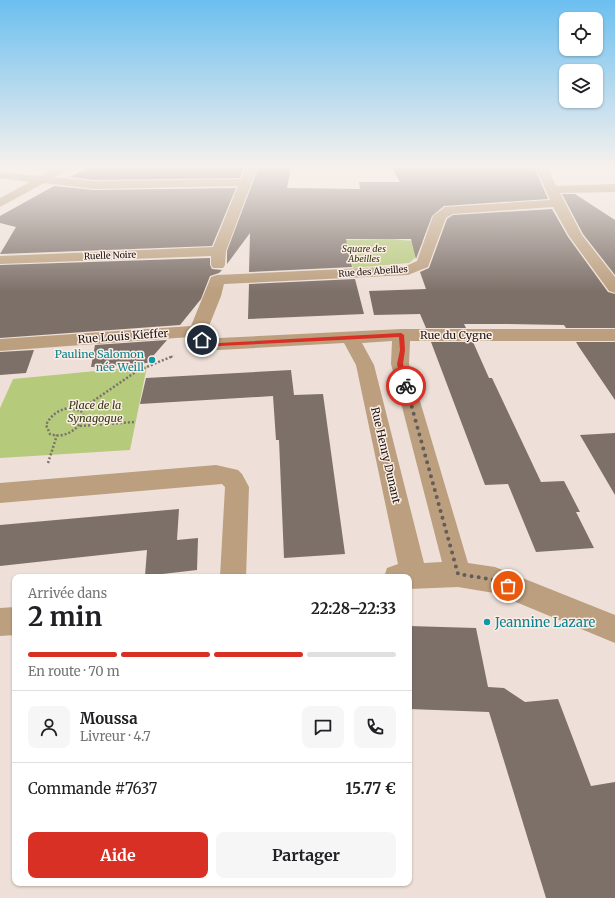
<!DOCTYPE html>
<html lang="fr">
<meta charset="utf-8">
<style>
body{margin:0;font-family:Merriweather,serif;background:#f6f6f6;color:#202124;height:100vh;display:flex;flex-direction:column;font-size:15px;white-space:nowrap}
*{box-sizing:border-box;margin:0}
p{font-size:13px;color:#757577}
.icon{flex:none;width:22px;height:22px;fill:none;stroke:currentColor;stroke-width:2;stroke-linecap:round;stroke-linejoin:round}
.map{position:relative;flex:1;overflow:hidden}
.drawer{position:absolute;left:12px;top:574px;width:400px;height:312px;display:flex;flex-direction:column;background:#fff;border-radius:8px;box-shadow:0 1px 3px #0004}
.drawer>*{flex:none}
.fabs{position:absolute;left:559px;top:12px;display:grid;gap:8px}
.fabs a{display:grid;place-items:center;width:44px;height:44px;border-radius:8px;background:#fff;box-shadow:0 1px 3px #0004;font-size:20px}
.pin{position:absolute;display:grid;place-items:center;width:34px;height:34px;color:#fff;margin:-17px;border:2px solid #fff;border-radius:50%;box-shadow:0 1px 4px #0007}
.courier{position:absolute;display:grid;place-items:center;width:40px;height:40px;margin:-20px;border:3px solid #d93025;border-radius:50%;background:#fff;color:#222;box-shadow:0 1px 5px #0007}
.head em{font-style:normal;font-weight:700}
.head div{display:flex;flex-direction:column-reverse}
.head{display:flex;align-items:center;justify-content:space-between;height:68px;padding:0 16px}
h1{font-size:26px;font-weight:700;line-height:30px}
.bar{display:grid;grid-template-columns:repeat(4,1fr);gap:6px 4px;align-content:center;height:48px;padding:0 16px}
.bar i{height:5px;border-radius:3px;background:#e0e0e0}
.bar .on{background:#d93025}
.bar p{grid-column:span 4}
.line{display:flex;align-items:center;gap:10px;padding:0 16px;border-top:1px solid #e0e0e0}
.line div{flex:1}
.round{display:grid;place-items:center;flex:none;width:42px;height:42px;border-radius:8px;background:#f6f6f6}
.action{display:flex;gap:8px;margin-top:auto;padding:8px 16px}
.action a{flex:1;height:46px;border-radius:8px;background:#d93025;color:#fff;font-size:16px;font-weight:700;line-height:46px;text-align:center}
.action a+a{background:#f6f6f6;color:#202124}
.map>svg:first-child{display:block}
</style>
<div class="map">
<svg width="615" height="898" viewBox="0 0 615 898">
<rect width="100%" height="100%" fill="#eee0d8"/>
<path fill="#b6ca7c" d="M392 239 423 242 416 257 409 263 353 268 346 240Z
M147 366 130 450 0 458V408L13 379Z"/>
<path fill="#7d7069" d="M91 166H244L240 178 94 180 70 177Z
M259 166H291L287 188 360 189 359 182H400L391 166H530L535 169 548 199 444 206 432 216 416 259 411 239H346L352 267 249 272 250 233 227 264V251Z
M54 186 94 190 236 188 212 246 0 254 16 227 0 223V216Z
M562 194H575L615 220V275L583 234Z
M552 209 568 237 608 292 615 294V328H566L564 325 507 324H464L466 328H426L420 314 374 315 369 291 426 289 420 272 429 268 447 219 453 215Z
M210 258V265L212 269 222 270 219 273 210 276 201 299 180 325 0 338V265Z
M355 279 364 314 248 319 249 284Z
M167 340 147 363 91 367 95 345Z
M431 342H473L489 378H492L541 482 564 481 580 512H576L594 548 536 552 508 484 485 485Z
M576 342H615V400L579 347Z
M34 350 26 373 0 375V352Z
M291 370 294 395 323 394 345 554 284 558 279 440H276L273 396 140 404 146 378Z
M615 433V495L580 435Z
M179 509 177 540 198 538 197 570 145 576 147 550 0 566V525Z
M409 626 476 628 488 687 504 688 525 702 558 699 591 786 615 782V898H546L489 712 409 709Z"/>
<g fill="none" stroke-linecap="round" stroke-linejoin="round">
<path stroke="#7b726d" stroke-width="2" stroke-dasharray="1.5 1.5" stroke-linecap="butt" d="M171 357 174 356"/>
<path stroke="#7b726d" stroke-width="2.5" stroke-dasharray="2 2" stroke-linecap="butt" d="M69 408 81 411 84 416C79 430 64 439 50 434L46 425C51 415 58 410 69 408Z
M80 410 137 371 173 356
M80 426 134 422
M48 463 57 435"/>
<path fill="#bb9f7e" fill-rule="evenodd" d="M58 166H73L55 177 94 181 241 179 246 166H258L226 251 225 265 223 268H213L211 265V256L0 264V256L213 247 238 186 94 189 44 183 0 207V198L30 182 0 178V172L41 176Z
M535 166H547L556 186 615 184V192L560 193 582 235 615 277V293L609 291 569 236 553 207 453 214 446 218 428 267 408 275 224 284 221 296 207 331V335L212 338H219L401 329H615V341H410L409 364 468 563 495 567 615 615V643L494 593 458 587 409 589V577H384L387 568 398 564 356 365 344 343 219 350 201 347 190 337 0 351V339L191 326 211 277 217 275 406 266 417 261 433 216 445 207 550 200ZM392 341 391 364 442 562 424 563 374 365 362 343Z
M216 465 238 470 242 474 249 487 246 577H220L225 487 222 484 0 503V483Z
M15 607V635L0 636V608Z"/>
</g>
<linearGradient id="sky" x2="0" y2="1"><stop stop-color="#6bbff0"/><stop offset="0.57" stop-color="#f7f1ed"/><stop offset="1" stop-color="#f7f1ed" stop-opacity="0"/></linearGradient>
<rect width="615" height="292" fill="url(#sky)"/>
<path fill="#d93025" d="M401 333 404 335 405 350 403 364 409 386 406 388 403 386 397 364 400 350 399 337 219 346 199 340 202 339 219 343Z"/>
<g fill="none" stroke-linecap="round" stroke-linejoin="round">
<path stroke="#645c57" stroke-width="4" stroke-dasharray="0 7.2" d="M406 386 458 574 495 580 508 586"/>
</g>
<g fill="#0f9aa8" stroke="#fcede5" stroke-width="1.5">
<circle cx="152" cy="360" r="4"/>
<circle cx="487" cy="622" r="4"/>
</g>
<g text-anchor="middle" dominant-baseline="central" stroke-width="3" stroke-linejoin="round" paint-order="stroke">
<g font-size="9" font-style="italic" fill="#2f380f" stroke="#fcede5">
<text x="364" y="248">Square des<tspan x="364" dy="10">Abeilles</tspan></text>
</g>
<g font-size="9" fill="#1a1512" stroke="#fcede5">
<text transform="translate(110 255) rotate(-2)">Ruelle Noire</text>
<text transform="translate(373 271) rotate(-4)">Rue des Abeilles</text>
</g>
<g font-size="11" fill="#1a1512" stroke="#fcede5">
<text x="456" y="335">Rue du Cygne</text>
<text transform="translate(123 336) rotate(-4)">Rue Louis Kieffer</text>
<text transform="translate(386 455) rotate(77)">Rue Henry Dunant</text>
</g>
<g font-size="11" fill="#0d838f" stroke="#fcede5" text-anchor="end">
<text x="144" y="354">Pauline Salomon<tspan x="144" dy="13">née Weill</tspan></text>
</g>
<g font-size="11" font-style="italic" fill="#2f380f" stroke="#fcede5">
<text x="95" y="405">Place de la<tspan x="95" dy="13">Synagogue</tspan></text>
</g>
<g font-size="13" fill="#0d838f" stroke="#fcede5" text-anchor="start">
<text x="495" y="622">Jeannine Lazare</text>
</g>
</g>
</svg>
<div class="fabs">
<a><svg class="icon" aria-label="locate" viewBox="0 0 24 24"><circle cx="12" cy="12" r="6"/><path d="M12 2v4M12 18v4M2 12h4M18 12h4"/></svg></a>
<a><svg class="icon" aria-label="layers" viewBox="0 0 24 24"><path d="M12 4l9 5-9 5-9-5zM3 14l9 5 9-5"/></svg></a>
</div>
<div class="pin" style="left:508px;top:586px;background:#ea580c"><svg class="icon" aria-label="bag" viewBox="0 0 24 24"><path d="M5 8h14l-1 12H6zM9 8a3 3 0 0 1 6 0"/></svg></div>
<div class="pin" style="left:202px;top:340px;background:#1f2937"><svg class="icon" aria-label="home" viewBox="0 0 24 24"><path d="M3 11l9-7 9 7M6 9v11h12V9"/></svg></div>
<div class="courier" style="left:406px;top:386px"><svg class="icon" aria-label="bike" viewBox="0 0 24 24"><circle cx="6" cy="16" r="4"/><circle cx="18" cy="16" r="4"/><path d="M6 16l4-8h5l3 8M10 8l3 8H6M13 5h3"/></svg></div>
<section class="drawer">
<div class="head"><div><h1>2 min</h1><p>Arrivée dans</p></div><em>22:28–22:33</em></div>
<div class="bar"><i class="on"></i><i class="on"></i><i class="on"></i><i></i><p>En route · 70 m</p></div>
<div class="line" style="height:72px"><a class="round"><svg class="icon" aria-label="person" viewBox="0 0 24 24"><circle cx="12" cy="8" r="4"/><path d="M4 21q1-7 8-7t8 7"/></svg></a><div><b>Moussa</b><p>Livreur · 4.7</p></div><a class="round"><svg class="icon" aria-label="chat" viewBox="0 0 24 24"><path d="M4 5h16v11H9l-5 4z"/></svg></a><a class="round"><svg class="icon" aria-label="phone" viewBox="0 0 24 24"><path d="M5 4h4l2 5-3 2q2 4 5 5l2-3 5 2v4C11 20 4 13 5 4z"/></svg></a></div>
<div class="line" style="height:52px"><div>Commande #7637</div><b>15.77 €</b></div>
<div class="action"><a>Aide</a><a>Partager</a></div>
</section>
</div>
